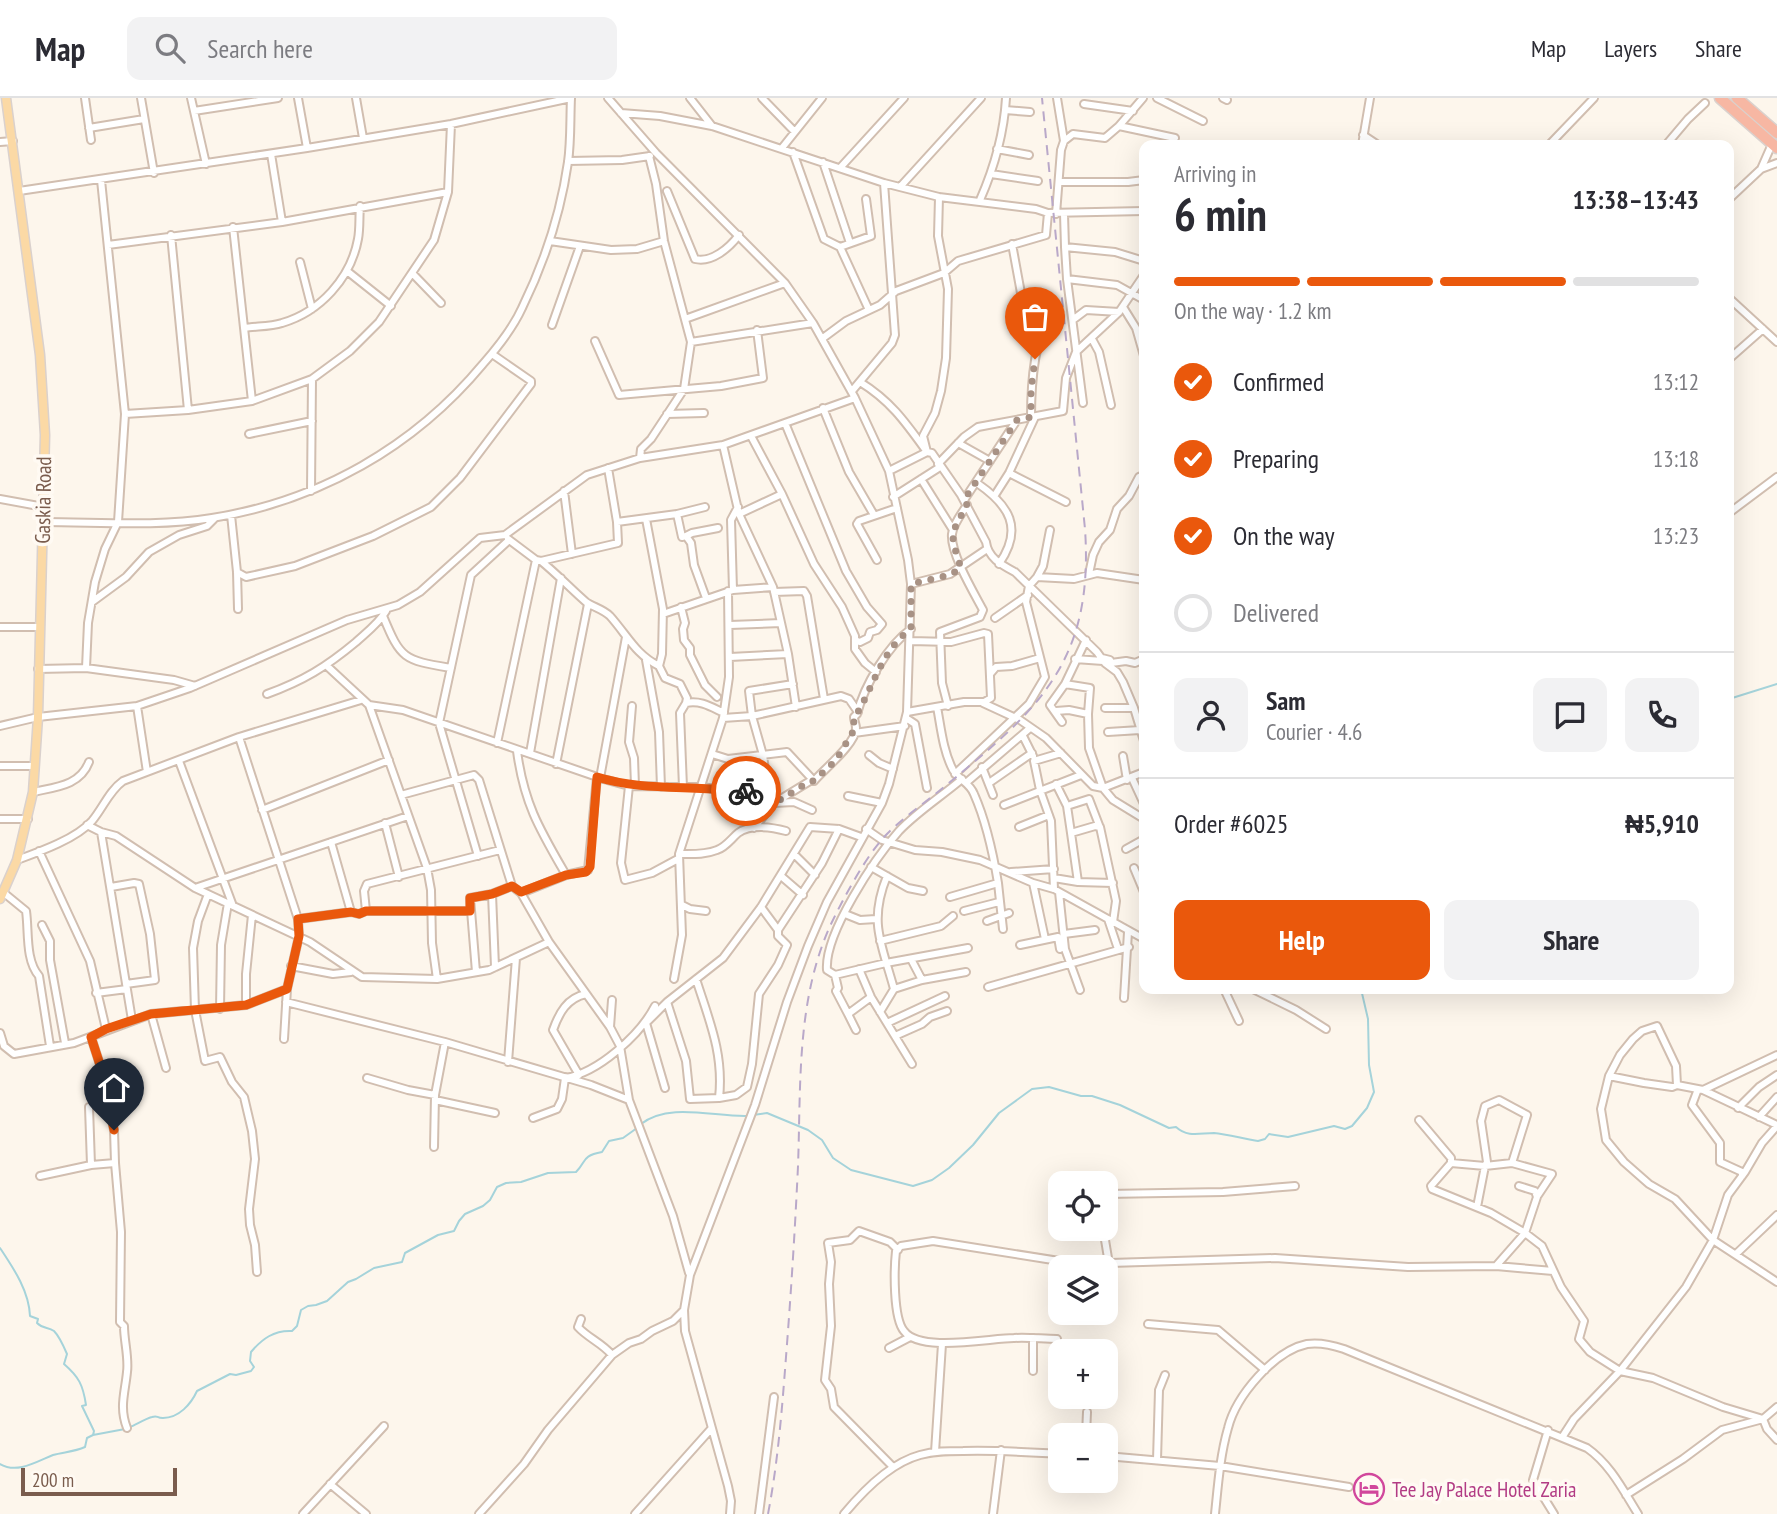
<!DOCTYPE html>
<meta charset="utf-8">
<style>
body{margin:0;font-family:"PT Sans Narrow",sans-serif;background:#f2f2f3;color:#2b2b33;height:100vh;display:flex;flex-direction:column;font-size:26px;white-space:nowrap}
*{box-sizing:border-box;margin:0}
p{font-size:23px;color:#7c7c81}
.icon{flex:none;width:38px;height:38px;fill:none;stroke:currentColor;stroke-width:2;stroke-linecap:round;stroke-linejoin:round}
.map{position:relative;flex:1;overflow:hidden}
.panel{position:absolute;left:1139px;top:42px;width:595px;height:854px;display:flex;flex-direction:column;background:#fff;border-radius:14px;box-shadow:0 7px 28px #0002}
.panel>*{flex:none}
.fabs{position:absolute;left:1048px;top:1073px;display:grid;gap:14px}
.fabs a{display:grid;place-items:center;width:70px;height:70px;border-radius:14px;background:#fff;box-shadow:0 7px 28px #0002;font-size:35px}
.scale{position:absolute;left:21px;bottom:18px;width:156px;box-sizing:border-box;padding-left:7px;border:4px solid #7a5c4d;border-top:0;font-size:19px;line-height:24px;white-space:nowrap;color:#7a5c4d;-webkit-text-stroke:5px #fffaf3;paint-order:stroke}
.pin{position:absolute;display:grid;place-items:center;width:60px;height:60px;color:#fff;margin:-72px -30px;border-radius:50% 50% 50% 0;rotate:-45deg;box-shadow:0 0 7px #0007}
.pin .icon{rotate:45deg}
.courier{position:absolute;display:grid;place-items:center;width:70px;height:70px;margin:-35px;border:5px solid #ea580c;border-radius:50%;background:#fff;color:#222;box-shadow:0 2px 9px #0007}
.summary em{font-style:normal;font-weight:800}
.summary div{display:flex;flex-direction:column-reverse}
.summary{display:flex;align-items:center;justify-content:space-between;height:119px;padding:0 35px}
h1{font-size:46px;font-weight:800;line-height:52px}
.bar{display:grid;grid-template-columns:repeat(4,1fr);gap:10px 7px;align-content:center;height:84px;padding:0 35px}
.bar i{height:9px;border-radius:5px;background:#e1e1e2}
.bar .current{background:#ea580c}
.bar p{grid-column:span 4}
.line{display:flex;align-items:center;gap:18px;padding:0 35px;border-top:2px solid #e1e1e2}
.line div{flex:1}
.round{display:grid;place-items:center;flex:none;width:74px;height:74px;border-radius:14px;background:#f2f2f3}
ol{padding:0 35px;list-style:none}
li{display:flex;align-items:center;gap:21px;height:77px}
li p{margin-inline-start:auto}
li .icon{padding:7px;border-radius:50%;background:#ea580c;color:#fff;stroke-width:4}
li:last-child{color:#7c7c81}
li i{width:38px;height:38px;border:4px solid #e1e1e2;border-radius:50%}
.button{display:flex;gap:14px;margin-top:auto;padding:14px 35px}
.button a{flex:1;height:80px;border-radius:14px;background:#ea580c;color:#fff;font-size:28px;font-weight:800;line-height:80px;text-align:center}
.button a+a{background:#f2f2f3;color:#2b2b33}
header{display:flex;align-items:center;gap:42px;box-sizing:border-box;height:98px;padding:0 35px;background:#fff;border-bottom:2px solid #e1e1e2}
header strong{font-size:33px}
nav{display:flex;gap:38px;margin-inline-start:auto;font-size:24px}
.search{width:490px;height:63px;background:#f2f2f3;display:flex;align-items:center;gap:18px;box-sizing:border-box;padding:0 24px;border-radius:14px;color:#7c7c81;font-size:26px}
.map>svg:first-child{display:block}
</style>
<header>
<strong>Map</strong>
<div class="search"><svg class="icon" aria-label="search" viewBox="0 0 24 24"><circle cx="10" cy="10" r="6"/><path d="M15 15l6 6"/></svg>Search here</div>
<nav><a>Map</a><a>Layers</a><a>Share</a></nav>
</header>
<div class="map">
<svg width="1777" height="1416" viewBox="0 0 1777 1416">
<rect width="100%" height="100%" fill="#fdf6ec"/>
<g fill="none" stroke-linecap="round" stroke-linejoin="round">
<path stroke="#a5d3da" stroke-width="2" d="M1729 601 1777 586
M753 1017 767 1015 808 1032 822 1042 833 1060 851 1072 913 1088 932 1082 949 1070 973 1047 999 1015 1032 991 1049 989 1081 998H1092L1120 1007 1169 1030 1176 1029C1188 1040 1200 1035 1214 1035 1226 1036 1245 1041 1258 1043L1265 1041 1269 1036 1288 1039 1334 1028 1345 1031 1352 1028 1367 1010 1374 994 1369 967 1368 921 1361 891
M641 1026C669 1004 714 1019 747 1018
M0 1150C14 1171 29 1193 30 1218L38 1221 37 1225C43 1231 48 1229 54 1233 59 1238 64 1249 67 1256L64 1266C79 1279 83 1287 86 1307L82 1308 94 1333 93 1337
M130 1329C137 1326 145 1321 152 1319 158 1317 156 1320 163 1320 179 1320 191 1306 197 1293L230 1276 236 1277 251 1273 254 1269 250 1263 251 1254C262 1241 274 1232 292 1233L297 1228 301 1212 308 1208 316 1207 327 1203 348 1184 356 1181 374 1170 402 1164 405 1155 438 1137 454 1133 459 1123 465 1116 483 1108 490 1102 497 1089 506 1085 521 1084 548 1075 576 1074C587 1063 581 1058 602 1054L609 1043 623 1040 637 1030
M0 1366C17 1376 36 1364 53 1357 63 1354 74 1354 85 1349L87 1340 93 1337 125 1331"/>
<g stroke="#d1beb0" stroke-width="10">
<path id="minor" d="M85 0 91 42
M141 0 154 75
M191 0 206 66
M298 0 307 50
M356 0 363 40
M608 0 656 55 785 185 813 225 855 300 889 373 908 462 911 486 907 614 889 686 882 705 827 804 808 848 787 904 755 1007 690 1177 684 1212 685 1233 728 1388 731 1403 730 1416
M690 0 712 28
M762 0 794 33
M1157 0 1203 23
M1223 0 1227 2
M1084 6 1133 13
M1005 12 1030 14
M194 13 278 0
M621 15 660 18 712 28 884 85 939 99 1036 111 1048 115 1144 113
M1119 28 1175 40
M89 30 144 21
M1363 37 1378 47
M1064 43 1073 36 1105 40 1119 28 1143 0
M0 44 13 43
M1362 47 1370 0
M1549 47 1594 0
M1666 47 1688 21 1705 5
M782 50 822 0
M997 51 1029 57
M793 54 824 141 840 149 869 212
M271 56 282 124
M568 63 622 62 650 58
M823 64 850 145
M840 70 904 0
M1761 71 1777 65
M991 76 1038 83
M101 82 125 316 118 424 105 451 95 484 88 525 86 570 174 582 195 588
M1059 84H1128L1144 82
M900 89 981 0
M19 93 307 50 451 26 571 0C570 21 571 43 568 64 561 113 544 165 522 210 513 230 497 250 483 266 414 349 319 403 212 420 157 429 99 424 43 424
M667 93 695 161C712 165 729 150 739 137
M1729 101 1761 71 1772 46
M980 102C994 70 1004 35 1006 0
M1056 116 1061 52 1064 43 1057 0
M1064 116 1065 149 1115 154 1144 163
M233 129 252 303
M171 137 188 312
M550 143 611 152 637 151 664 143
M1012 146 1023 206H1052C1035 242 1031 280 1031 319
M108 147 282 124 448 94
M840 149 871 138 866 101
M1065 149 1067 181 1117 187 1144 202
M300 164 312 211
M347 173 391 208
M413 176 441 205
M1067 181 1083 305
M1729 200 1777 244
M1123 209 1136 230 1144 258
M685 221 785 185
M1074 221 1086 212 1119 214
M552 227 580 148
M244 230C256 228 270 229 282 225 320 214 351 180 358 141 360 131 359 119 360 108
M823 240 846 223 880 207 896 193 944 175 958 163 1046 137 1048 115
M1092 241 1099 254 1111 307
M595 243 619 297 721 288 763 280 757 232
M691 244 813 225
M1729 261 1763 231
M860 284C891 303 906 325 927 354L932 355 961 397 986 444C988 460 1002 467 1015 474L1097 554 1105 565 1117 574 1123 584 1134 610 1144 643
M852 293 892 245 895 237 884 85
M823 310 849 374 874 417
M125 316 188 312 252 303 312 281 350 253 379 224 434 142 448 94 451 26
M667 316 704 315
M785 325 846 473 867 509 882 526 877 532 870 534 868 540 860 544 855 542
M249 336 312 323
M751 338 782 396 814 466 842 509 855 538V551L865 565 876 574
M958 345 990 363
M723 347 739 416 773 489 788 556 796 609
M640 360 641 351 651 341 684 291 691 244 664 143 656 86 649 58
M938 366 964 339 978 329 1063 313 1066 280 1076 254 1119 214 1144 177
M889 373 927 354 923 338 935 315 941 293 946 260 948 191 938 138 939 99
M1009 375 1066 404
M921 381 953 432
M977 385C1009 407 1024 430 999 466
M311 393 312 281
M564 393 572 456
M995 397 1009 375 1035 319
M893 399 940 369
M0 401 44 409
M964 402 1017 322
M1729 415 1777 379
M677 416 705 409
M739 416 782 396
M231 417 237 474 238 511
M646 421 663 511 662 556 659 568 665 580 680 586 687 600 686 605
M617 424 677 416 682 439 686 438 691 445 694 467 706 500
M686 438 692 435 718 430
M508 441 536 462 541 463C557 476 571 491 586 504 593 509 603 511 610 518 627 537 636 557 659 568
M877 462 857 426 859 423 897 410
M541 463 618 445 617 424 608 370
M237 474 246 479 295 468 373 438 431 409 460 380 531 286V283L492 256
M1089 476 1093 457 1099 444 1110 432 1117 411 1129 398 1139 379 1144 377
M1037 479 1074 481 1097 475 1144 482
M911 486 950 476 987 451
M733 492 731 422 738 409
M774 494 804 493 807 498 824 601
M92 504 126 479 149 454 179 437 207 428 215 420
M681 509 685 525 683 531 684 542 690 550V557L705 587 717 599
M663 516 733 492 773 489
M383 518C401 562 404 562 451 570
M995 520 1028 497
M730 527 781 525
M0 529H39
M730 559 788 556
M1102 560 1110 562 1111 565 1126 563 1135 565 1144 561
M1075 561 1103 563
M646 562 659 634 661 689
M327 568 369 607 403 612 600 680 629 688 702 689 729 693 741 691 774 705 794 704 812 712
M38 571 86 570
M990 576 996 569 1012 568 1040 560
M1065 586 1090 590 1088 616
M267 596C303 583 326 569 356 544 367 534 379 525 386 513
M983 605 1020 622 1046 640 1093 688 1103 690 1113 702 1144 721
M369 607 427 770 431 792 432 845 437 881
M137 608 147 674
M632 608 629 644 634 660 635 688
M948 608 942 585 940 534 980 519 983 512C974 495 950 455 952 436 953 426 962 415 967 407
M937 609C941 630 943 653 953 672 959 682 970 685 974 696 986 723 993 755 998 785L950 799
M1105 610H1134
M1056 613 1069 612 1088 616 1089 650 1103 690 1144 674
M907 614 964 604H984L991 600 988 536 984 535 951 544 911 543
M723 620 752 618 841 598 849 601 858 614
M906 620 915 626 927 690
M1062 624 1050 607 1065 586 1086 542
M0 628 38 619 137 608 190 590 347 522 398 507 420 494 480 440 505 437 587 377 640 360 723 347 855 300
M1108 634 1140 632
M854 635 905 628
M1023 638 1033 658
M239 639 298 821 299 838 287 891 284 941
M497 645 536 462
M517 653C524 706 540 732 566 777
M530 655 561 480
M712 656 728 661 787 654 814 683
M869 657 879 665 893 671
M1123 658 1127 682
M179 663 233 808
M556 666 588 506
M0 668H35
M982 669 993 697
M955 676 1029 606 1045 579 1026 504 1029 488 1037 479 1043 468 1050 432
M600 680 626 539
M1132 680 1144 706
M962 681C942 698 917 714 899 733 875 760 824 836 827 872L835 877 886 865 968 850
M967 684 1030 630
M989 685 1032 655
M1056 686 1067 708
M629 688 621 765 625 782 652 775 678 761
M683 689 680 615 686 605C701 602 711 609 724 615
M33 694C55 689 80 688 89 664
M848 698 882 705
M769 701 763 657 752 618 749 593 793 586
M1004 707 1081 677
M262 712 389 662
M0 721H28
M385 725 399 779
M87 727 101 734 116 738 195 790 310 844 362 879 437 881 489 872 549 844
M1099 727 1089 701 1067 708 1071 735 1095 728 1100 729 1116 803 1113 824
M1019 729 1049 717
M754 730 774 705 810 683H814C823 672 856 646 856 630 856 626 854 623 854 619L857 616C864 588 888 547 911 531
M866 731 882 742 915 752 942 754 980 762 1033 785 1054 791 1144 841
M101 734 132 922
M1071 735 1078 784
M331 744 351 814
M1126 751 1144 741
M39 753 90 863 106 931
M679 756C691 756 705 757 717 752 726 749 731 741 738 735 751 726 772 729 786 733
M794 756 815 777
M478 758 439 625 471 477 509 442
M17 762C39 754 76 741 92 723 103 710 109 693 123 683L239 639 361 602
M871 769 908 790 923 793
M1134 770 1144 794
M1011 774 1054 771
M781 778 803 797
M887 778C868 825 882 846 894 891L922 882 966 874
M1054 780 1078 784 1113 785
M998 785 1003 831
M1033 785 1045 841
M111 789 134 785 139 786 150 836 155 882 126 886
M195 790 408 718
M1054 791 1051 723 1040 692 1034 663 1061 655
M1059 794 1065 851 1080 892
M4 795 26 813C29 833 25 862 39 878L50 948
M521 795 566 777 588 772 597 679
M208 796 198 823 193 850 195 912 205 963 220 959 232 984 244 999 252 1033 255 1061 249 1111 250 1127 255 1147 257 1174
M492 796 495 869
M682 807 690 811 706 813
M761 809 778 832
M366 813 364 793 367 786 500 752
M964 813 999 804
M845 816 860 822 876 821
M298 821 351 814 359 816 366 813H470
M1108 821 1118 851
M987 823 1009 815
M42 827 50 843V862L65 945
M1064 836 1095 832
M880 843 941 828 953 818
M1020 847 1058 839 1060 851
M911 861 922 882
M291 868 333 876 351 874
M859 871 871 899 912 966
M476 874 470 800 492 796 512 788
M835 877 838 890 836 893 848 916 871 899
M674 881 682 837 679 756 723 620 729 579 728 493
M696 881C709 922 724 956 719 1000L736 997 747 989 752 966 759 896 778 867 787 847 778 838V832L822 765 839 731
M988 889 1129 849
M1224 891 1239 923
M1253 891 1296 912 1326 931
M96 895 127 891
M1124 900 1128 834
M286 904 445 944 591 987 629 1002 620 948 610 929 549 844 521 795 512 788 479 682 474 677 401 697
M667 904 686 963 690 1001 719 1000
M246 907V876L252 817
M220 911 221 847 228 805
M880 914 894 891
M151 916 166 970
M848 916 856 932
M887 925 945 898
M610 929 612 902
M0 935 4 948 14 956 74 945 151 916 246 907 287 891
M895 938 922 926 930 919 947 913
M91 939 102 973 114 1032 115 1065 121 1134 120 1224 124 1228C124 1243 129 1260 127 1274 125 1295 119 1309 127 1330
M508 964 516 860
M579 977 553 932C559 915 567 900 586 896
M1609 978 1644 985 1672 989 1677 987 1703 992 1777 1027
M367 980 408 992 435 997
M1677 987 1676 968 1657 928 1642 933 1633 941 1620 957 1609 978 1601 1011 1606 1042 1624 1064 1649 1086 1675 1101 1713 1142 1777 1184
M665 990 646 925 667 904 723 860 761 809 810 729 839 731 861 739
M1698 991 1692 1007 1720 1045V1064L1742 1074V1078
M1703 992 1777 957
M435 1002 495 1015
M629 1002 673 1118 689 1175
M89 1009 91 1067
M1738 1010 1759 989 1777 977
M1759 1019 1777 999
M533 1020 557 1011 562 1001 565 980C598 975 640 937 655 908
M1419 1022 1451 1060V1065L1431 1088 1432 1091 1491 1115 1525 1135 1542 1148 1561 1189 1584 1223 1579 1241 1590 1254 1620 1273 1653 1280 1723 1309 1763 1321 1767 1331 1777 1342
M434 1049 435 997 445 944
M1451 1065 1485 1068 1487 1064 1481 1023 1485 1008 1499 1002 1527 1017 1512 1065 1485 1068 1477 1109
M1512 1065 1552 1076 1538 1097
M40 1078 91 1067 115 1065
M1106 1096 1223 1094 1295 1088
M1103 1130 1109 1166
M1736 1156 1777 1117
M1496 1168 1525 1135 1537 1099 1535 1093 1519 1088
M581 1221 578 1229C588 1240 602 1245 612 1257
M1148 1226 1218 1232 1265 1272
M1033 1240V1273
M1057 1241C1043 1241 1028 1239 1014 1240 990 1240 920 1255 904 1233 893 1220 894 1171 896 1153L901 1148 933 1143 1078 1166 1275 1160 1408 1169 1496 1168 1553 1173
M889 1250 910 1239
M1548 1332 1533 1382 1554 1416
M1086 1337 1087 1314
M1563 1338 1574 1321 1620 1273 1686 1189 1713 1142 1728 1097 1745 1074 1762 1045 1777 1028
M935 1354 942 1246
M1106 1358 1220 1368 1349 1389
M1157 1362 1159 1292 1165 1277
M893 1369 834 1309 831 1291 825 1282 831 1228 829 1186 831 1164 828 1145 850 1142 859 1133 890 1144 898 1152
M330 1386 366 1416
M1626 1397 1683 1361 1722 1332 1763 1321 1777 1309
M303 1416 384 1328
M479 1416 524 1366 548 1332 612 1257 629 1245 641 1241 652 1233 673 1223 684 1212
M635 1416 711 1331
M759 1416 774 1299
M844 1416C863 1393 890 1365 920 1357 934 1353 948 1353 963 1353 996 1352 1028 1354 1060 1356
M993 1416 1001 1352
M1215 1416C1218 1387 1220 1358 1228 1330 1236 1298 1274 1253 1307 1246 1320 1244 1332 1247 1344 1251L1587 1350C1610 1366 1623 1392 1638 1416"/>
</g>
<g stroke="#dad1cd" stroke-width="11">
<path id="major" d="M0 801 17 762 33 694 38 619 45 337 40 257 6 0"/>
</g>
<g stroke="#dad1cd" stroke-width="13">
<path id="highway" d="M1720 0 1777 50
M1737 0 1777 35"/>
</g>
<use href="#minor" stroke="#fff" stroke-width="6"/>
<use href="#major" stroke="#fbd9a5" stroke-width="8"/>
<use href="#highway" stroke="#f7b7a3" stroke-width="10"/>
<path stroke="#b9a8c9" stroke-width="2" stroke-dasharray="10 7" stroke-linecap="butt" d="M768 1416C778 1364 782 1311 786 1259 791 1195 795 1132 798 1068 801 987 796 902 831 826 843 801 866 758 885 738 902 720 925 705 944 689 1039 611 1094 564 1085 431L1042 0"/>
</g>
<g fill="none" stroke-linecap="round" stroke-linejoin="round">
<path stroke="#a89285" stroke-width="7" stroke-dasharray="0 12.6" d="M746 693 775 705 810 683H814L836 662 856 629 853 622C873 592 880 553 911 531V486L950 477 961 470C950 435 949 439 967 407L964 402 1017 322 1031 319V292L1035 261"/>
<path stroke="#ea580c" stroke-width="9" d="M114 1032 102 973 91 939 106 931 151 916 246 907 287 891 299 838 298 821 351 814 359 816 366 813H470V800L492 796 512 788 521 794 566 777 586 774 590 769 597 679C639 692 681 688 724 692 732 693 739 690 746 693"/>
</g>
<defs>
<g id="hotel-ring" transform="scale(1.575)"><circle r="9.5" fill="#fffaf3" stroke="#d1479c" stroke-width="1.5"/><path d="M-6-4.5h1.5V1H6V5H4.5V3h-9V5H-6ZM-4 0a1.8 1.8 0 1 1 3.6 0ZM.5 0V-2.5h3Q6-2.5 6 0Z" fill="#d1479c"/></g>
</defs>
<g fill-rule="evenodd">
<use href="#hotel-ring" x="1369" y="1391"/>
</g>
<g text-anchor="middle" dominant-baseline="central" stroke-width="7" stroke-linejoin="round" paint-order="stroke">
<g font-size="21" fill="#7a5c4d" stroke="#fffaf3">
<text transform="translate(43 402) rotate(-89)">Gaskia Road</text>
</g>
<g font-size="21" fill="#b23c85" stroke="#fffaf3" text-anchor="start">
<text x="1392" y="1391">Tee Jay Palace Hotel Zaria</text>
</g>
</g>
</svg>
<div class="fabs">
<a><svg class="icon" aria-label="locate" viewBox="0 0 24 24"><circle cx="12" cy="12" r="6"/><path d="M12 2v4M12 18v4M2 12h4M18 12h4"/></svg></a>
<a><svg class="icon" aria-label="layers" viewBox="0 0 24 24"><path d="M12 4l9 5-9 5-9-5zM3 14l9 5 9-5"/></svg></a>
<a>+</a>
<a>−</a>
</div>
<div class="scale">200 m</div>
<div class="pin" style="left:1035px;top:261px;background:#ea580c"><svg class="icon" aria-label="bag" viewBox="0 0 24 24"><path d="M5 8h14l-1 12H6zM9 8a3 3 0 0 1 6 0"/></svg></div>
<div class="pin" style="left:114px;top:1032px;background:#1f2937"><svg class="icon" aria-label="home" viewBox="0 0 24 24"><path d="M3 11l9-7 9 7M6 9v11h12V9"/></svg></div>
<div class="courier" style="left:746px;top:693px"><svg class="icon" aria-label="bike" viewBox="0 0 24 24"><circle cx="6" cy="16" r="4"/><circle cx="18" cy="16" r="4"/><path d="M6 16l4-8h5l3 8M10 8l3 8H6M13 5h3"/></svg></div>
<section class="panel">
<div class="summary"><div><h1>6 min</h1><p>Arriving in</p></div><em>13:38–13:43</em></div>
<div class="bar"><i class="current"></i><i class="current"></i><i class="current"></i><i></i><p>On the way · 1.2 km</p></div>
<ol>
<li><svg class="icon" aria-label="check" viewBox="0 0 24 24"><path d="M5 12l5 5 9-10"/></svg>Confirmed<p>13:12</p></li>
<li><svg class="icon" aria-label="check" viewBox="0 0 24 24"><path d="M5 12l5 5 9-10"/></svg>Preparing<p>13:18</p></li>
<li><svg class="icon" aria-label="check" viewBox="0 0 24 24"><path d="M5 12l5 5 9-10"/></svg>On the way<p>13:23</p></li>
<li><i></i>Delivered</li>
</ol>
<div class="line" style="height:126px"><a class="round"><svg class="icon" aria-label="person" viewBox="0 0 24 24"><circle cx="12" cy="8" r="4"/><path d="M4 21q1-7 8-7t8 7"/></svg></a><div><b>Sam</b><p>Courier · 4.6</p></div><a class="round"><svg class="icon" aria-label="chat" viewBox="0 0 24 24"><path d="M4 5h16v11H9l-5 4z"/></svg></a><a class="round"><svg class="icon" aria-label="phone" viewBox="0 0 24 24"><path d="M5 4h4l2 5-3 2q2 4 5 5l2-3 5 2v4C11 20 4 13 5 4z"/></svg></a></div>
<div class="line" style="height:91px"><div>Order #6025</div><b>₦5,910</b></div>
<div class="button"><a>Help</a><a>Share</a></div>
</section>
</div>
